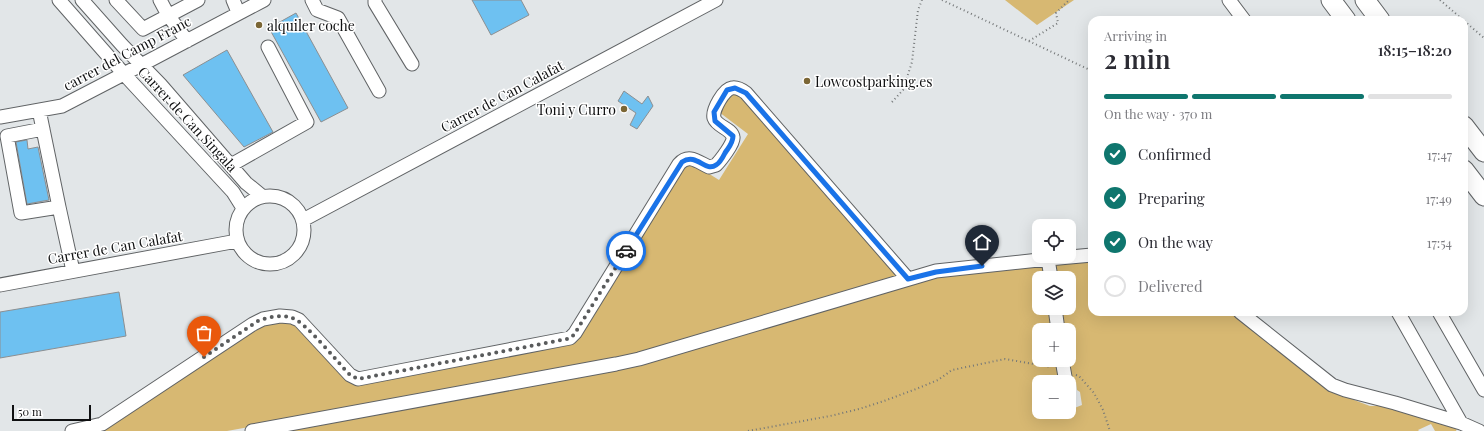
<!DOCTYPE html>
<meta charset="utf-8">
<style>
body{margin:0;font-family:"Playfair Display",serif;background:#f2f2f3;color:#2b2b33;height:100vh;display:flex;flex-direction:column;font-size:15px;white-space:nowrap}
*{box-sizing:border-box;margin:0}
p{font-size:13px;color:#7c7c81}
.icon{flex:none;width:22px;height:22px;fill:none;stroke:currentColor;stroke-width:2;stroke-linecap:round;stroke-linejoin:round}
.map{position:relative;flex:1;overflow:hidden}
.sheet{position:absolute;left:1088px;top:16px;width:380px;height:300px;display:flex;flex-direction:column;background:#fff;border-radius:12px;box-shadow:0 4px 16px #0002}
.sheet>*{flex:none}
.fabs{position:absolute;left:1032px;top:219px;display:grid;gap:8px}
.fabs a{display:grid;place-items:center;width:44px;height:44px;border-radius:8px;background:#fff;box-shadow:0 4px 16px #0002;font-size:20px}
.scale{position:absolute;left:12px;bottom:10px;width:79px;box-sizing:border-box;padding-left:4px;border:2px solid #0f1011;border-top:0;font-size:11px;line-height:14px;white-space:nowrap;color:#0f1011;-webkit-text-stroke:3px #fff;paint-order:stroke}
.pin{position:absolute;display:grid;place-items:center;width:34px;height:34px;color:#fff;margin:-41px -17px;border-radius:50% 50% 50% 0;rotate:-45deg;box-shadow:0 0 4px #0007}
.pin .icon{rotate:45deg}
.courier{position:absolute;display:grid;place-items:center;width:40px;height:40px;margin:-20px;border:3px solid #1a73e8;border-radius:50%;background:#fff;color:#222;box-shadow:0 1px 5px #0007}
.overview em{font-style:normal;font-weight:600}
.overview div{display:flex;flex-direction:column-reverse}
.overview{display:flex;align-items:center;justify-content:space-between;height:68px;padding:0 16px}
h1{font-size:26px;font-weight:600;line-height:30px}
.bar{display:grid;grid-template-columns:repeat(4,1fr);gap:6px 4px;align-content:center;height:48px;padding:0 16px}
.bar i{height:5px;border-radius:3px;background:#e1e1e2}
.bar .on{background:#0f766e}
.bar p{grid-column:span 4}
ol{padding:0 16px;list-style:none}
li{display:flex;align-items:center;gap:12px;height:44px}
li p{margin-inline-start:auto}
li .icon{padding:4px;border-radius:50%;background:#0f766e;color:#fff;stroke-width:4}
li:last-child{color:#7c7c81}
li i{width:22px;height:22px;border:2px solid #e1e1e2;border-radius:50%}
.map>svg:first-child{display:block}
</style>
<div class="map">
<svg width="1484" height="431" viewBox="0 0 1484 431">
<rect width="100%" height="100%" fill="#e2e6e8"/>
<path fill="#d7b872" d="M1005 0H1074L1037 25Z
M740 93 898 277 635 355 606 361 227 431H85L255 325 290 320 346 376 572 341 685 164 695 165 719 180 748 134 719 112 727 94Z
M1092 260V312H1235L1354 400 1370 406H1394L1458 426 1456 431H1435L1431 424 1418 430 1419 431H277L626 367 944 274 1046 264 1048 278H1039V308H1052L1055 330H1039V360H1059L1063 382H1039V412H1069V408L1072 409 1082 405 1080 392 1077 390 1076 382 1069 383 1065 360H1069V330H1061L1058 308H1069V278H1054L1052 264Z"/>
<path fill="#6ec1f1" stroke="#8c8f91" d="M472 0H521L529 15 491 35Z
M296 13 348 108 321 122 269 28Z
M227 50 273 132 244 147 183 75Z
M624 91 642 104 648 96 653 106 637 129 630 125 636 113 618 101Z
M27 140 28 149 38 147 49 200 27 204 16 142Z
M119 292 126 336 0 358V312Z"/>
<g fill="none" stroke-linecap="round" stroke-linejoin="round">
<g stroke="#606365" stroke-width="15">
<path id="minor" d="M59 0 124 74 233 192 243 208
M82 0 122 45 160 84 246 183 262 196
M116 0 143 29 198 0
M160 0 168 15 187 41
M233 0 238 12
M312 0 317 10 338 18 379 91
M375 0V3L412 64
M1229 0 1244 20
M39 110 59 207 21 213 7 136 43 129
M0 117 62 106 141 65 264 0
M231 165 307 122 268 47
M236 230a34 34 0 1 1 68 0a34 34 0 1 1-68 0Z
M59 207 73 271
M303 220 716 0
M1051 278 1048 259 1092 255
M0 285 237 241
M1055 308 1058 330
M1240 312 1332 385 1345 390 1395 403 1461 423
M1398 312 1461 423 1479 431
M1439 312 1484 390
M1062 360 1066 382
M72 431 102 424 253 324 263 319 280 316 292 317 299 320 350 375 358 379 570 338 575 333 679 164C689 153 698 162 709 167L716 165C720 161 735 142 733 137 731 128 717 127 714 118 712 110 724 89 732 88 737 87 742 90 746 93L908 279
M252 431 616 364 639 359 936 271 1048 259"/>
</g>
<g stroke="#606365" stroke-width="21">
<path id="highway" d="M1331 0 1346 20
M1365 0 1380 20
M1464 126 1484 152
M1464 170 1484 196"/>
</g>
<path stroke="#747778" stroke-width="2" stroke-dasharray="1 3" stroke-linecap="butt" d="M942 0 1092 71
M1440 0 1484 38
M1029 41 1058 23 1056 13 1069 0
M892 102 903 90 912 62 918 10 922 0
M1076 375 1079 376 1094 393 1103 410 1110 431
M748 431 830 416 859 409 884 401 916 389 938 380 952 370 1005 359 1051 367"/>
<use href="#minor" stroke="#fff" stroke-width="13"/>
<use href="#highway" stroke="#fff" stroke-width="19"/>
</g>
<g fill="none" stroke-linecap="round" stroke-linejoin="round">
<path stroke="#595b5c" stroke-width="4" stroke-dasharray="0 7.2" d="M204 357 258 321C268 317 282 314 292 318 306 322 338 363 350 375L358 379 567 339 572 337 575 333 626 251"/>
<path stroke="#1a73e8" stroke-width="5" d="M626 251 682 162C697 152 705 173 716 165 720 163 723 157 725 153 729 147 733 143 733 136L715 121 714 112 727 90 735 88 746 93 908 279 936 272 982 266"/>
</g>
<g fill="#7b6635" stroke="#fff" stroke-width="1.5">
<circle cx="259" cy="25" r="4"/>
<circle cx="807" cy="81" r="4"/>
<circle cx="624" cy="109" r="4"/>
</g>
<g text-anchor="middle" dominant-baseline="central" stroke-width="3" stroke-linejoin="round" paint-order="stroke">
<g font-size="14" fill="#0f1011" stroke="#fff" text-anchor="start">
<text x="267" y="25">alquiler coche</text>
<text x="815" y="81">Lowcostparking.es</text>
<text x="616" y="109" text-anchor="end">Toni y Curro</text>
</g>
<g font-size="14" fill="#0f1011" stroke="#fff">
<text transform="translate(127 53) rotate(-28)">carrer del Camp Franc</text>
<text transform="translate(502 96) rotate(-28)">Carrer de Can Calafat</text>
<text transform="translate(188 119) rotate(47)">Carrer de Can Singala</text>
<text transform="translate(115 247) rotate(-10)">Carrer de Can Calafat</text>
</g>
</g>
</svg>
<div class="fabs">
<a><svg class="icon" aria-label="locate" viewBox="0 0 24 24"><circle cx="12" cy="12" r="6"/><path d="M12 2v4M12 18v4M2 12h4M18 12h4"/></svg></a>
<a><svg class="icon" aria-label="layers" viewBox="0 0 24 24"><path d="M12 4l9 5-9 5-9-5zM3 14l9 5 9-5"/></svg></a>
<a>+</a>
<a>−</a>
</div>
<div class="scale">50 m</div>
<div class="pin" style="left:204px;top:357px;background:#ea580c"><svg class="icon" aria-label="bag" viewBox="0 0 24 24"><path d="M5 8h14l-1 12H6zM9 8a3 3 0 0 1 6 0"/></svg></div>
<div class="pin" style="left:982px;top:266px;background:#1f2937"><svg class="icon" aria-label="home" viewBox="0 0 24 24"><path d="M3 11l9-7 9 7M6 9v11h12V9"/></svg></div>
<div class="courier" style="left:626px;top:251px"><svg class="icon" aria-label="car" viewBox="0 0 24 24"><path d="M5 17H2v-5l4-1 3-4h7l3 4 3 1v5h-3M9 17h6M6 11h13"/><circle cx="7" cy="17" r="2"/><circle cx="17" cy="17" r="2"/></svg></div>
<section class="sheet">
<div class="overview"><div><h1>2 min</h1><p>Arriving in</p></div><em>18:15–18:20</em></div>
<div class="bar"><i class="on"></i><i class="on"></i><i class="on"></i><i></i><p>On the way · 370 m</p></div>
<ol>
<li><svg class="icon" aria-label="check" viewBox="0 0 24 24"><path d="M5 12l5 5 9-10"/></svg>Confirmed<p>17:47</p></li>
<li><svg class="icon" aria-label="check" viewBox="0 0 24 24"><path d="M5 12l5 5 9-10"/></svg>Preparing<p>17:49</p></li>
<li><svg class="icon" aria-label="check" viewBox="0 0 24 24"><path d="M5 12l5 5 9-10"/></svg>On the way<p>17:54</p></li>
<li><i></i>Delivered</li>
</ol>
</section>
</div>
